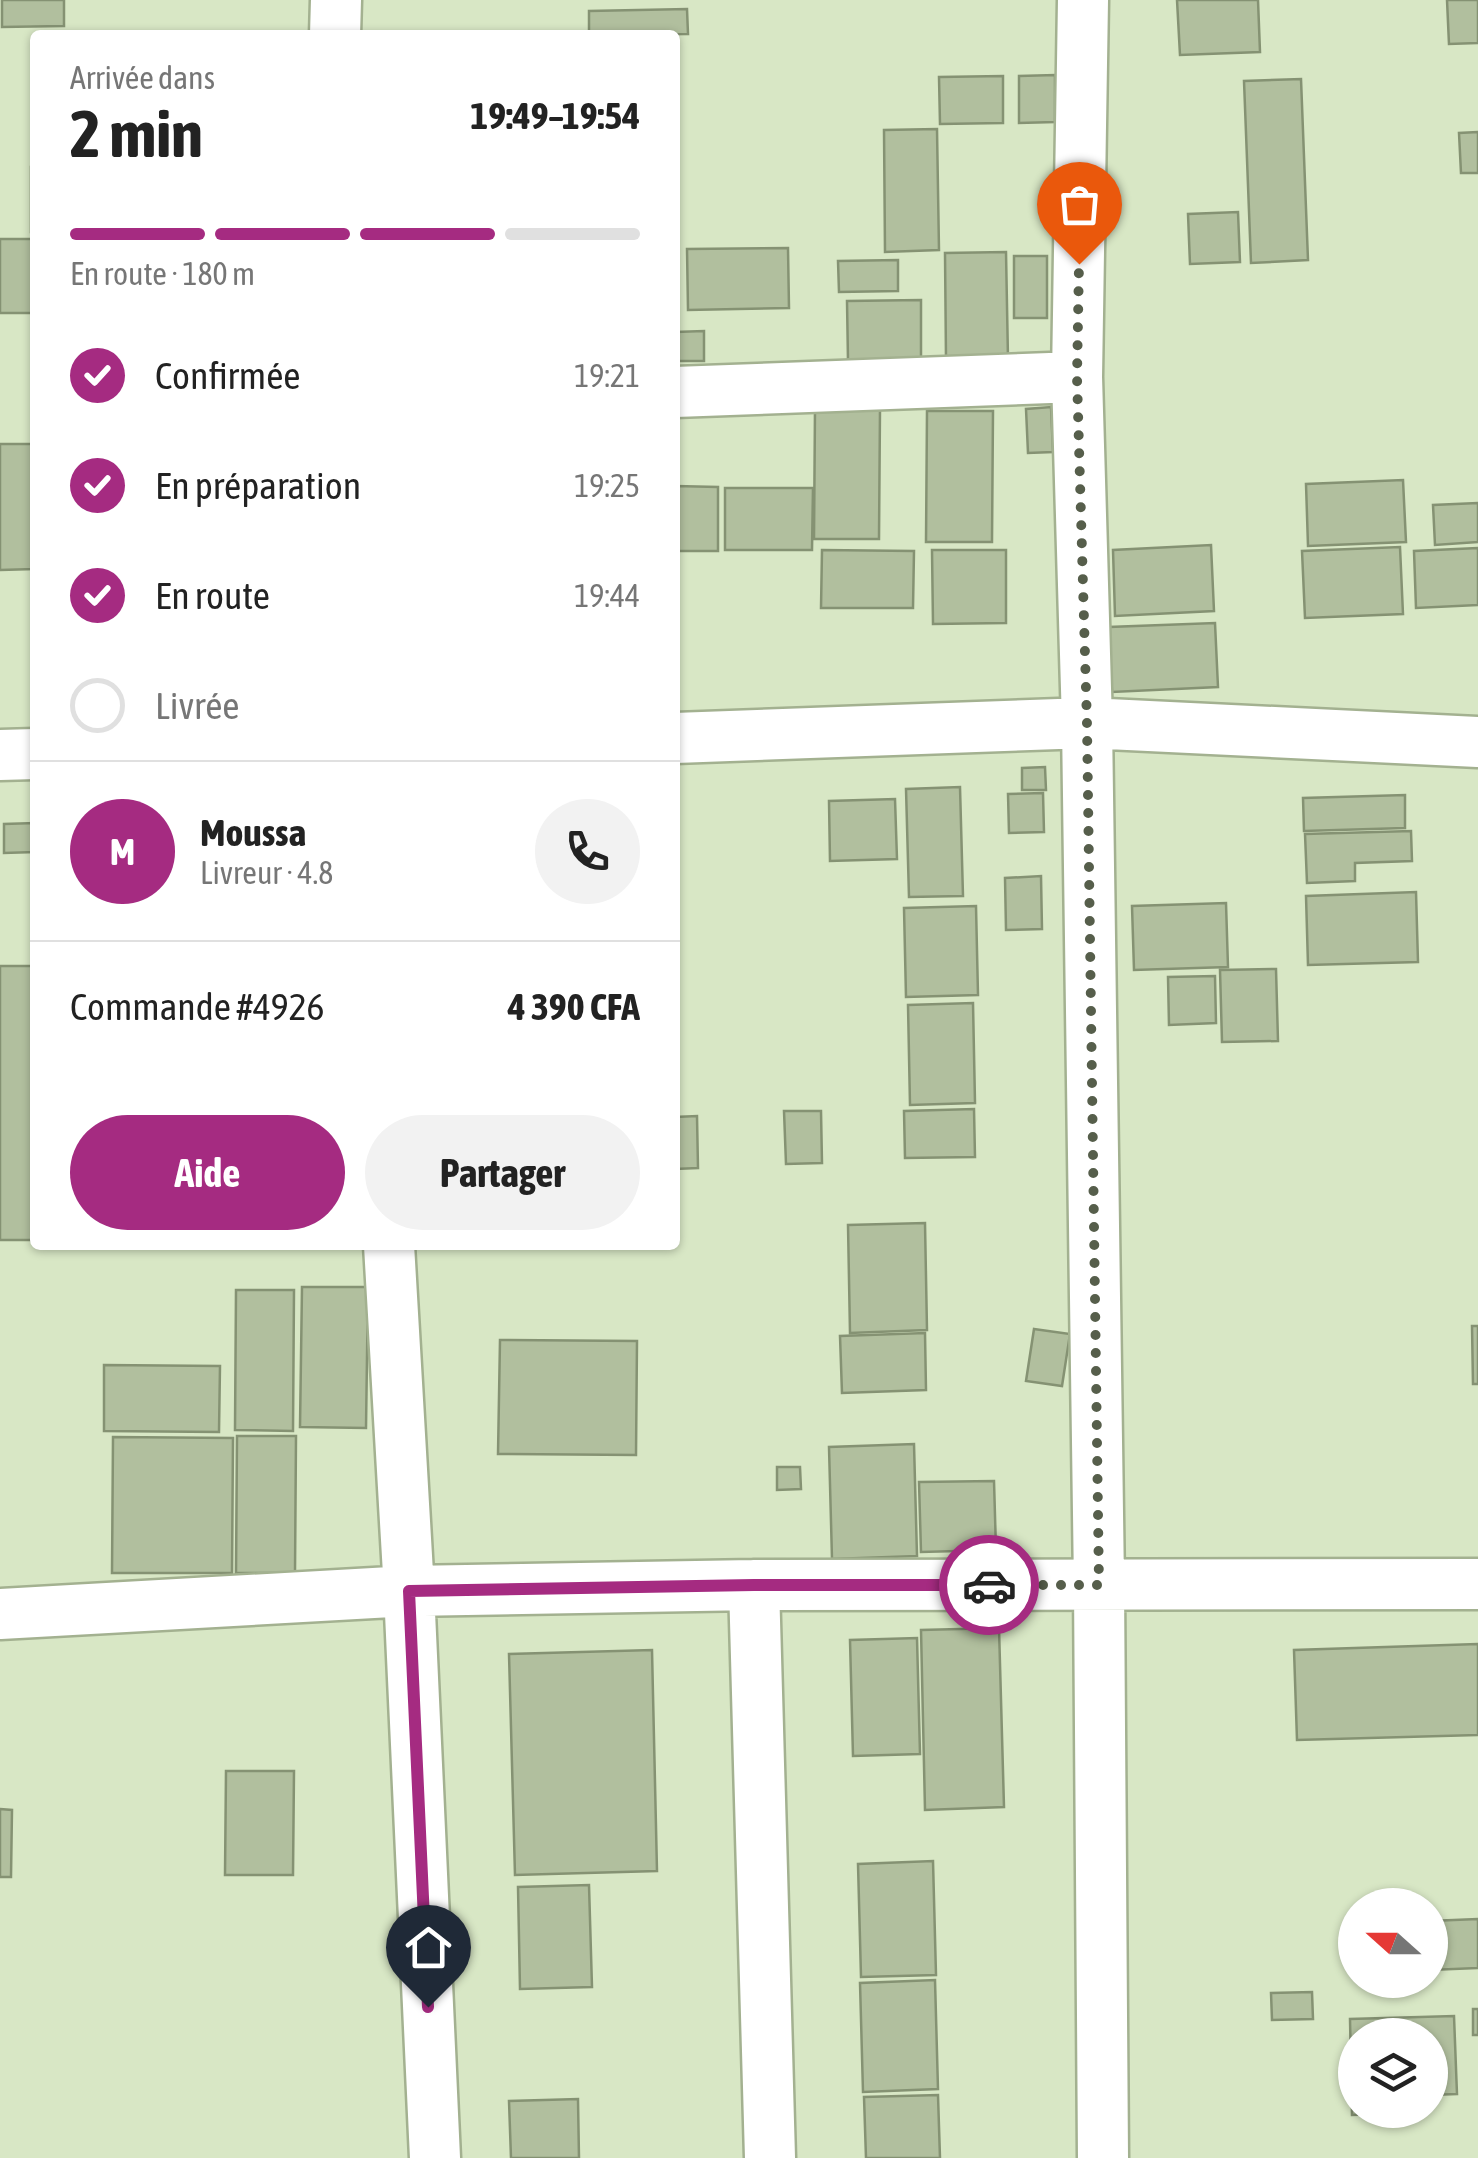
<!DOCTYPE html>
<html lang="fr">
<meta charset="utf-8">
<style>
body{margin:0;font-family:"Asap Condensed",sans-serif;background:#f2f2f2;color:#222;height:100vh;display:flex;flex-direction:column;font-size:38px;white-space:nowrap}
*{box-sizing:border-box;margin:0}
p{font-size:32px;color:#767676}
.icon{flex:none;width:55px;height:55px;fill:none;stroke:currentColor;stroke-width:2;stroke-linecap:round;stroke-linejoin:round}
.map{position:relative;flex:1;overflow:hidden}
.drawer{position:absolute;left:30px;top:30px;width:650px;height:1220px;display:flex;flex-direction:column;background:#fff;border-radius:10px;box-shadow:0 2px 8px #0004}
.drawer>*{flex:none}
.needle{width:65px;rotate:291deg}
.fabs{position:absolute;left:1338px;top:1888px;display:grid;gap:20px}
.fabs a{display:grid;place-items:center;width:110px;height:110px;border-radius:50%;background:#fff;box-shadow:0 2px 8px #0004;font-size:50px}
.pin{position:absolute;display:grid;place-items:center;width:85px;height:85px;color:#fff;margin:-102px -42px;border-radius:50% 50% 50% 0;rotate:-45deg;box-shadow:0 0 10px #0007}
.pin .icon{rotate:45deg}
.courier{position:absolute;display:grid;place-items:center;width:100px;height:100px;margin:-50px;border:8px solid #a52b81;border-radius:50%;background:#fff;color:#222;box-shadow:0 2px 12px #0007}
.summary em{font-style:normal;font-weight:700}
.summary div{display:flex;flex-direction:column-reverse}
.summary{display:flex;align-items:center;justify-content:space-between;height:170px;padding:0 40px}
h1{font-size:65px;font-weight:700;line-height:75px}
.bar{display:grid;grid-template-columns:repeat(4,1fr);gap:15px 10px;align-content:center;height:120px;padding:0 40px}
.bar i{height:12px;border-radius:8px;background:#e0e0e0}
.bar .active{background:#a52b81}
.bar p{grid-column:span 4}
.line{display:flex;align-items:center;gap:25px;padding:0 40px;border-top:2px solid #e0e0e0}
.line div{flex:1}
.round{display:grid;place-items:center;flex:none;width:105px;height:105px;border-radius:52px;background:#f2f2f2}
ol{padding:0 40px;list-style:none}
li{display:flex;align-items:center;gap:30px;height:110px}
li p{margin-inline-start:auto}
li .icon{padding:10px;border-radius:50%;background:#a52b81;color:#fff;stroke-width:4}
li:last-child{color:#767676}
li i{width:55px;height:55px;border:5px solid #e0e0e0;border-radius:50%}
.primary-button{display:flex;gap:20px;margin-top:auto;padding:20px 40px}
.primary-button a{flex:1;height:115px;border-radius:60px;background:#a52b81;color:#fff;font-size:40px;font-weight:700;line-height:115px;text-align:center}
.primary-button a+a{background:#f2f2f2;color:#222}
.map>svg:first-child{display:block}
</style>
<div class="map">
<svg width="1478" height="2158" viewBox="0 0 1478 2158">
<rect width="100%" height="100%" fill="#d8e7c5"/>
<path fill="#b1bf9e" stroke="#859273" stroke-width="2.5" d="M2 0H64V26L2 27Z
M1177 0H1258L1260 52 1180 55Z
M1447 0H1478V43L1449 44Z
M687 9 688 34 589 35V11Z
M1055 75V122L1019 123V76Z
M1003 76V123L940 124 939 77Z
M1301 79 1308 260 1251 263 1244 81Z
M937 129 939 250 885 252 884 130Z
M1478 132V173H1461L1459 133Z
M31 167H35V232H31Z
M1238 212 1240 262 1190 264 1188 214Z
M0 239H35V313H0Z
M788 248 789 308 688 310 687 249Z
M1006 252 1008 359 946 360 945 253Z
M1014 256H1047V318H1014Z
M898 260V291L839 292 838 261Z
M921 300V360L848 361 847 301Z
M704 331V361H675V332Z
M1051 407 1053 452 1028 453 1026 409Z
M815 408 880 409 879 539H814Z
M927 411H993L992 542H926Z
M0 444H32L34 569 0 570Z
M1403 480 1406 542 1308 546 1306 484Z
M675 486 718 487V551H675Z
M725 488H813L812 550H725Z
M1478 503V542L1435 545 1433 505Z
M1211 545 1214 611 1115 616 1113 550Z
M1400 547 1403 614 1305 618 1302 551Z
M1478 548V605L1416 608 1414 551Z
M822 550 914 551 913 608H821Z
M932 550H1006V623L933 624Z
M1215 623 1218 687 1112 692 1109 627Z
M1045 767 1046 790H1022V768Z
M960 787 963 896 909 897 906 789Z
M1043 793 1044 832 1009 833 1008 794Z
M1405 795V828L1304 831 1303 798Z
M895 799 897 859 830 861 829 801Z
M35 823V852L4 853V824Z
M1411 831 1412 861 1355 863V881L1307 883 1305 834Z
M1041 876 1042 929 1006 930 1005 878Z
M1416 892 1418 962 1308 965 1306 896Z
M1226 903 1228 967 1134 970 1132 906Z
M976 906 978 995 906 997 904 908Z
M0 966H35V1240H0Z
M1276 969 1278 1041 1222 1042 1220 970Z
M1215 976 1216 1023 1169 1025 1168 977Z
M973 1003 975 1103 910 1105 908 1005Z
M974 1109 975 1157 905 1158 904 1111Z
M784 1111H821L822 1163 786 1164Z
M697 1116 698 1168 675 1169V1117Z
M925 1223 927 1330 850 1333 848 1225Z
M302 1287H368L366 1428 300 1427Z
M236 1290H294L293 1431 235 1430Z
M1472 1326H1478V1384H1473Z
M1034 1329 1070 1334 1062 1386 1026 1381Z
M925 1333 926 1390 842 1393 840 1336Z
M500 1340 637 1341 636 1455 498 1454Z
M104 1365 220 1366 219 1432 104 1431Z
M237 1436H296L295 1573H236Z
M113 1437 233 1438 232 1573H112Z
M914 1444 917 1556 832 1559 829 1447Z
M777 1467H800L801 1489 777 1490Z
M994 1481 996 1550 921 1552 919 1482Z
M999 1628 1004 1807 925 1810 921 1630Z
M917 1638 920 1754 853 1756 850 1640Z
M1478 1644V1735L1297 1740 1294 1650Z
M652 1650 657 1871 515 1875 509 1654Z
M226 1771H294L293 1875H225Z
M0 1809 12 1810 11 1877H0Z
M933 1861 936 1975 861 1977 858 1864Z
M589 1885 592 1987 520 1989 518 1887Z
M1478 1919V1968L1430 1970V1921Z
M935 1980 938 2089 863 2092 860 1983Z
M1312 1992 1313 2019 1272 2020 1271 1993Z
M1473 2009H1478V2035H1473Z
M1454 2016 1457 2094 1430 2095V2035H1355V2110H1411V2113L1352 2115 1350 2019Z
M938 2095 940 2158H866L864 2097Z
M578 2099 579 2158H511L509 2101Z"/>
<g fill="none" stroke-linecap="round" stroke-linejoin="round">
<g stroke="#a3b190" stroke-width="55">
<path id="minor" d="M1083 0 1077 377 1087 723 1099 1585 1103 2158
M335 35 336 0
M675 392 1077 377
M675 738 1087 723 1478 742
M0 755 35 754
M389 1245 409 1591 435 2158
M754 1585 770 2158
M0 1614 409 1591 754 1585 1478 1584"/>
</g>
<use href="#minor" stroke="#fff" stroke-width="50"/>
</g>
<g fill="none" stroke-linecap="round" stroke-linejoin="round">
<path stroke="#565e4b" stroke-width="10" stroke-dasharray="0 18" d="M989 1585H1099L1087 724 1077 377 1079 264"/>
<path stroke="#a52b81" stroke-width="12" d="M428 2007 409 1591 754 1585H989"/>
</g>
</svg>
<div class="fabs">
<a><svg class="needle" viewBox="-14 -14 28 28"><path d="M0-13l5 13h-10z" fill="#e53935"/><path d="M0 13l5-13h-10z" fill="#767676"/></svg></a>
<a><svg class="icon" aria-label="layers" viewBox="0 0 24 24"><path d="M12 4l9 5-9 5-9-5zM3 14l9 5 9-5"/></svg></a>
</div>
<div class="pin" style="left:1079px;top:264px;background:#ea580c"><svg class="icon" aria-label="bag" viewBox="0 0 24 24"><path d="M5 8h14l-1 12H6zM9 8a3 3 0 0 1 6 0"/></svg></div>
<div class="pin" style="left:428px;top:2007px;background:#1f2937"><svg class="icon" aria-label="home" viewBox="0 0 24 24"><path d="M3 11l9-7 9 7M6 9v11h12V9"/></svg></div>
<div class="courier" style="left:989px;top:1585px"><svg class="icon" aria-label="car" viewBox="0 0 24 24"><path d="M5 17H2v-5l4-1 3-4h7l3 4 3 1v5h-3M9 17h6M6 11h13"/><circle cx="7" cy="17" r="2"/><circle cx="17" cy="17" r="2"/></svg></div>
<section class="drawer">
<div class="summary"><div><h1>2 min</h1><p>Arrivée dans</p></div><em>19:49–19:54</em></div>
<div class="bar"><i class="active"></i><i class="active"></i><i class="active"></i><i></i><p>En route · 180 m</p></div>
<ol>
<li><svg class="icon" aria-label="check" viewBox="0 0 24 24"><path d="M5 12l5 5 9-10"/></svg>Confirmée<p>19:21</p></li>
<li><svg class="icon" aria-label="check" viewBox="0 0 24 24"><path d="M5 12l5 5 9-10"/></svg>En préparation<p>19:25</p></li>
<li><svg class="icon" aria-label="check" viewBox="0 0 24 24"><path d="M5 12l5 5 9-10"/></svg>En route<p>19:44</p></li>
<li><i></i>Livrée</li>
</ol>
<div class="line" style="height:180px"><b class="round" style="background:#a52b81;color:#fff">M</b><div><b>Moussa</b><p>Livreur · 4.8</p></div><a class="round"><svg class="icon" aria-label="phone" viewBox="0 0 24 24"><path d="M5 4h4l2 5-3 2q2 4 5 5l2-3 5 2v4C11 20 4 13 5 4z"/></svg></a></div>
<div class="line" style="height:130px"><div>Commande #4926</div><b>4 390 CFA</b></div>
<div class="primary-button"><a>Aide</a><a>Partager</a></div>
</section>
</div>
